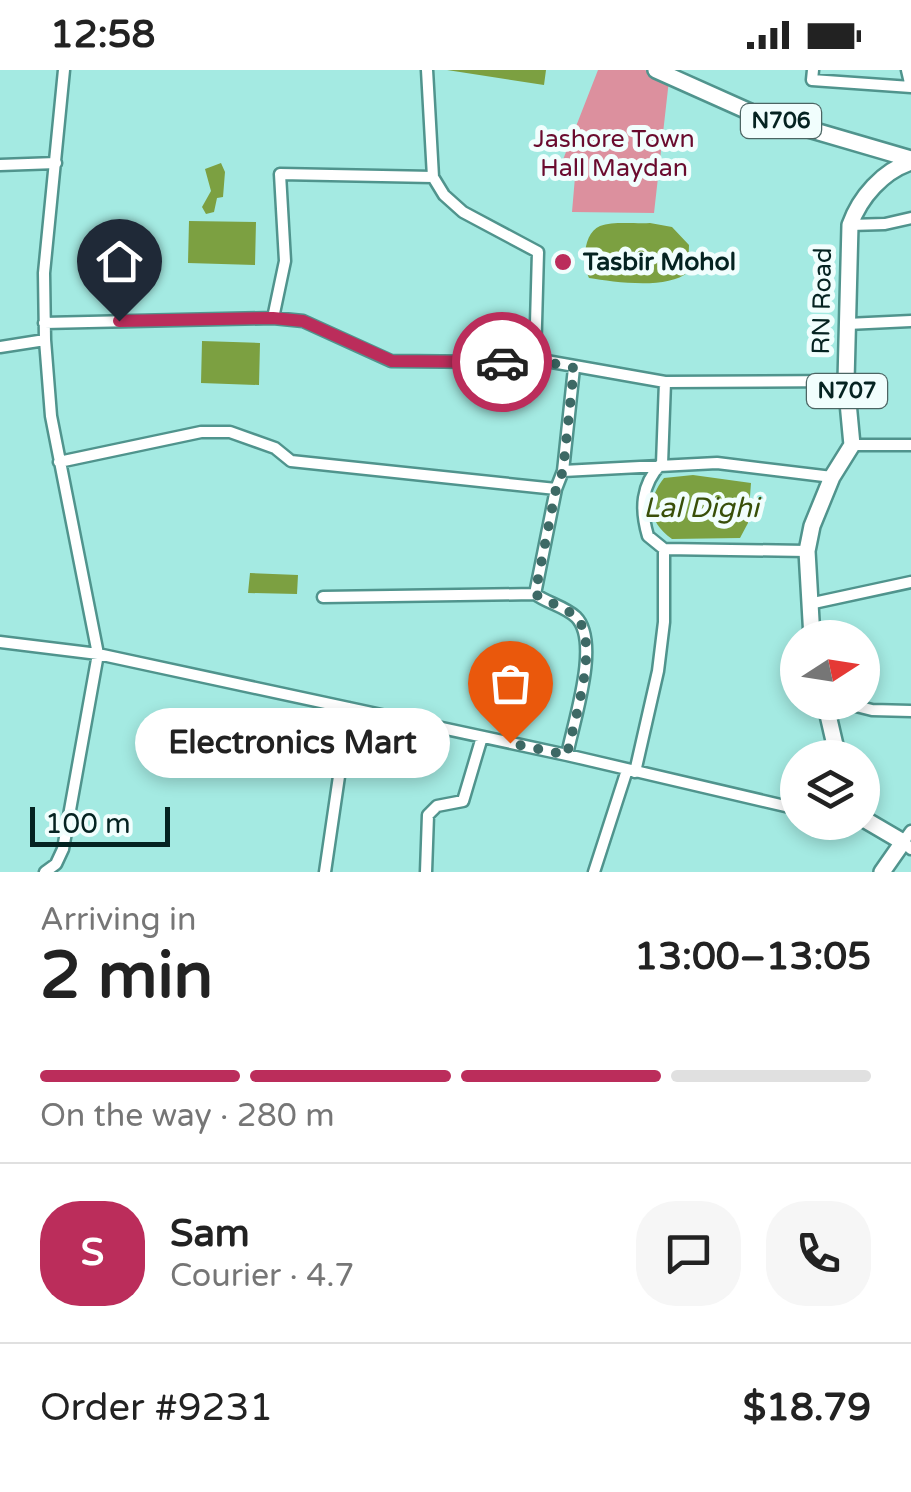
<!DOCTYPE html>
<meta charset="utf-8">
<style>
body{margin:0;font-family:"Varela Round",sans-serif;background:#f6f6f6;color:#222;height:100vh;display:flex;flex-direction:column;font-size:38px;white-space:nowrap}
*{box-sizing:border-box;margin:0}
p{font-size:32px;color:#767676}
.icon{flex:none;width:55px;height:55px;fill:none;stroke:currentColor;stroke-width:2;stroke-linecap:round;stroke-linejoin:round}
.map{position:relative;height:802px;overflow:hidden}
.drawer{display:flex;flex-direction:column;background:#fff;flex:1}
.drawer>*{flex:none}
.needle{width:65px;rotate:78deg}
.fabs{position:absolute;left:780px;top:550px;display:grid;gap:20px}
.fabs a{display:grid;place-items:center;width:100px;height:100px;border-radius:50%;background:#fff;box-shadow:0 5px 15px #0003;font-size:50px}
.scale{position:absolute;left:30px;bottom:25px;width:140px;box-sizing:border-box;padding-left:10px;border:5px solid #052321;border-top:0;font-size:28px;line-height:35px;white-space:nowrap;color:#052321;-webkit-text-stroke:8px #f1fefd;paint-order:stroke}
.pin{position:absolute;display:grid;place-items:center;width:85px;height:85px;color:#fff;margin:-102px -42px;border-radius:50% 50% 50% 0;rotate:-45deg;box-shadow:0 0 10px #0007}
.pin .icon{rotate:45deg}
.courier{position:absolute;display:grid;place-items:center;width:100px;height:100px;margin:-50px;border:8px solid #bb2d5b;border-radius:50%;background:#fff;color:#222;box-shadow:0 2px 12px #0007}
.bubble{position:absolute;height:70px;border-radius:35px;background:#fff;box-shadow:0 5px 15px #0003;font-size:32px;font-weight:700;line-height:70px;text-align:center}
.headline em{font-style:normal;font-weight:700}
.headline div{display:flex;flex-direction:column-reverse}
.headline{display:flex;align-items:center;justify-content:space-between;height:170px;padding:0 40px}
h1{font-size:65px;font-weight:700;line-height:75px}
.bar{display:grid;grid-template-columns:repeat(4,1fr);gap:15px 10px;align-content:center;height:120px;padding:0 40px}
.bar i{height:12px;border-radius:8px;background:#e0e0e0}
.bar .on{background:#bb2d5b}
.bar p{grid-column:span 4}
.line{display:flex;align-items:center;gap:25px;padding:0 40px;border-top:2px solid #e0e0e0}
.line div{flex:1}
.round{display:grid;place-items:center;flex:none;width:105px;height:105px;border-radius:40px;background:#f6f6f6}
.status{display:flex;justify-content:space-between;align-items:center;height:70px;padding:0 50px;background:#fff;direction:ltr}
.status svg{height:28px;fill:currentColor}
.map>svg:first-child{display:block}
</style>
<div class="status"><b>12:58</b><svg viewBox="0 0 49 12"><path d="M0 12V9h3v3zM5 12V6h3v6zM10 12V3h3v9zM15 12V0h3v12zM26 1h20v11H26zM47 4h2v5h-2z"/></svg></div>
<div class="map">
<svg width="911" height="802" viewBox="0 0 911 802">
<rect width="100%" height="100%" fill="#a4eae2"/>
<path fill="#dc909e" d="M598 0H645L669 10 654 143 572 142 575 107 557 105Z"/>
<path fill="#7ca041" d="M447 0H546L544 15Z
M221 93 225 102 223 127 217 128 214 142 206 144 202 137 211 121 205 99Z
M189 151 256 152 255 195 188 193Z
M650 153 672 157 689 175 688 202C668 220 614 212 589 208 582 194 583 163 600 156 613 151 636 154 650 153Z
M202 271 260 273 259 315 201 313Z
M693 405 751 413 748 453 740 468 672 469C648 452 646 431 664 408Z
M250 503 298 505 297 524 248 523Z"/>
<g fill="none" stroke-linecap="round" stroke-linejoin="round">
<g stroke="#50948d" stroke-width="15">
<path id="minor" d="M427 0 433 107 444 125 463 142 538 182 535 289
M813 0 812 10 911 17 907 0
M0 95 56 93
M850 155 885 154 911 148
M273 248 285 191 280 104 433 107
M44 253 273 248 303 251 391 291 493 292 535 289 665 312 846 311
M847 254 911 251
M0 277 45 270
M852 375H911
M59 392 201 362H230L275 378 291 391 556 419
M661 394C641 415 640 439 648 466L664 479 807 481
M662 394 665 312
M563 401 717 393 832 407
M323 527 535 524
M809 534 911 512
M0 572 98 584 567 685 798 739
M840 632 872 640 911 641
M567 685C573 653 601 572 576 547 564 536 547 533 535 524L556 419 563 401 574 298
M635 702 658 601 664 552V479
M911 761 903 772 911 779
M45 802 56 794 63 779 98 584 51 346 45 270 44 203 64 0
M325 802 349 638
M426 802 428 745 437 736 463 731 482 667
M594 802 627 700"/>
</g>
<g stroke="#50948d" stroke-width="20">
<path id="highway" d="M656 0 750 42 911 89
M812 568 807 481 812 456 832 407 852 375 846 311 850 155C860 127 883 101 911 92
M825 632 838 688
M862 748 903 772 882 802"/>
</g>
<use href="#minor" stroke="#fff" stroke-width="10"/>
<use href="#highway" stroke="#fff" stroke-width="15"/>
</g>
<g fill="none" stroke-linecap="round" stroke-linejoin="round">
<path stroke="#3d6965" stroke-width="10" stroke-dasharray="0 18" d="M502 292 535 289 574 298 563 401 556 419 535 524C548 533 564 536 576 547 601 572 573 653 567 685L510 673"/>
<path stroke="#bb2d5b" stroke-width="12" d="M119 251 273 248 303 251 392 291 502 292"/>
</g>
<circle fill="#bb2d5b" stroke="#f1fefd" stroke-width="4" cx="563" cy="192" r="10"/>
<g text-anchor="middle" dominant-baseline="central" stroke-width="10" stroke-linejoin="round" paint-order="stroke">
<g fill="#f1fefd" stroke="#4c6563" stroke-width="2.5">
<rect x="741" y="34" width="80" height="34" rx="8"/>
<rect x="807" y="304" width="80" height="34" rx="8"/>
</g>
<g font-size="22" font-weight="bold" fill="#052321">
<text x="781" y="51">N706</text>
<text x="847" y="321">N707</text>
</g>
<g font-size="25" fill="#6a0b2e" stroke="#f1fefd">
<text x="614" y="69">Jashore Town<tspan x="614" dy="29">Hall Maydan</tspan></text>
</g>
<g font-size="25" font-weight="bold" fill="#052321" stroke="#f1fefd" text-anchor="start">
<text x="583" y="192">Tasbir Mohol</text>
</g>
<g font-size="25" fill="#052321" stroke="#f1fefd">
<text transform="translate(822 231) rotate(-89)">RN Road</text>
</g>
<g font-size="28" font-style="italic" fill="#384f09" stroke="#f1fefd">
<text x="701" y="438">Lal Dighi</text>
</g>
</g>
</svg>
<div class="fabs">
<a><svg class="needle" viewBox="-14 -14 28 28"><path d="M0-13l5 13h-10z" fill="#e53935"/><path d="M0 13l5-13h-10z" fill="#767676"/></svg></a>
<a><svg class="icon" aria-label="layers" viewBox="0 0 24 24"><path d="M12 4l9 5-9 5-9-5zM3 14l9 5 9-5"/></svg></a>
</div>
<div class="scale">100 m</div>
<div class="pin" style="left:510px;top:673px;background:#ea580c"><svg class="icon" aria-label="bag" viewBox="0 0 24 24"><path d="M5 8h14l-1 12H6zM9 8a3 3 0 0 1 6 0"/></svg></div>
<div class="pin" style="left:119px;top:251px;background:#1f2937"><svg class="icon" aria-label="home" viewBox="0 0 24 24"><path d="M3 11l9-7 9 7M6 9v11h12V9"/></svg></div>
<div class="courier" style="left:502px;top:292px"><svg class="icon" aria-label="car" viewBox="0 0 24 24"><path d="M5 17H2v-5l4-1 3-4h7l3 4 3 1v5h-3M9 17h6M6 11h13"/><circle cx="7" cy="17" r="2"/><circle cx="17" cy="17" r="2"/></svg></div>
<div class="bubble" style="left:135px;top:638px;width:315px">Electronics Mart</div>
</div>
<section class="drawer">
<div class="headline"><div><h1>2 min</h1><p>Arriving in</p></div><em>13:00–13:05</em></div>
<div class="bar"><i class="on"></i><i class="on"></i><i class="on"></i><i></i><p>On the way · 280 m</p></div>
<div class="line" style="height:180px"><b class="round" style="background:#bb2d5b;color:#fff">S</b><div><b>Sam</b><p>Courier · 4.7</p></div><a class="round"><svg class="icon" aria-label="chat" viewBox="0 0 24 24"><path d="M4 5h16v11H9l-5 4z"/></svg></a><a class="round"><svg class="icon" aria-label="phone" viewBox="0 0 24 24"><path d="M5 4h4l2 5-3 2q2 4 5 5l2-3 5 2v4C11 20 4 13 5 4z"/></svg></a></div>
<div class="line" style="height:130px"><div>Order #9231</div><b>$18.79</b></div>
</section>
